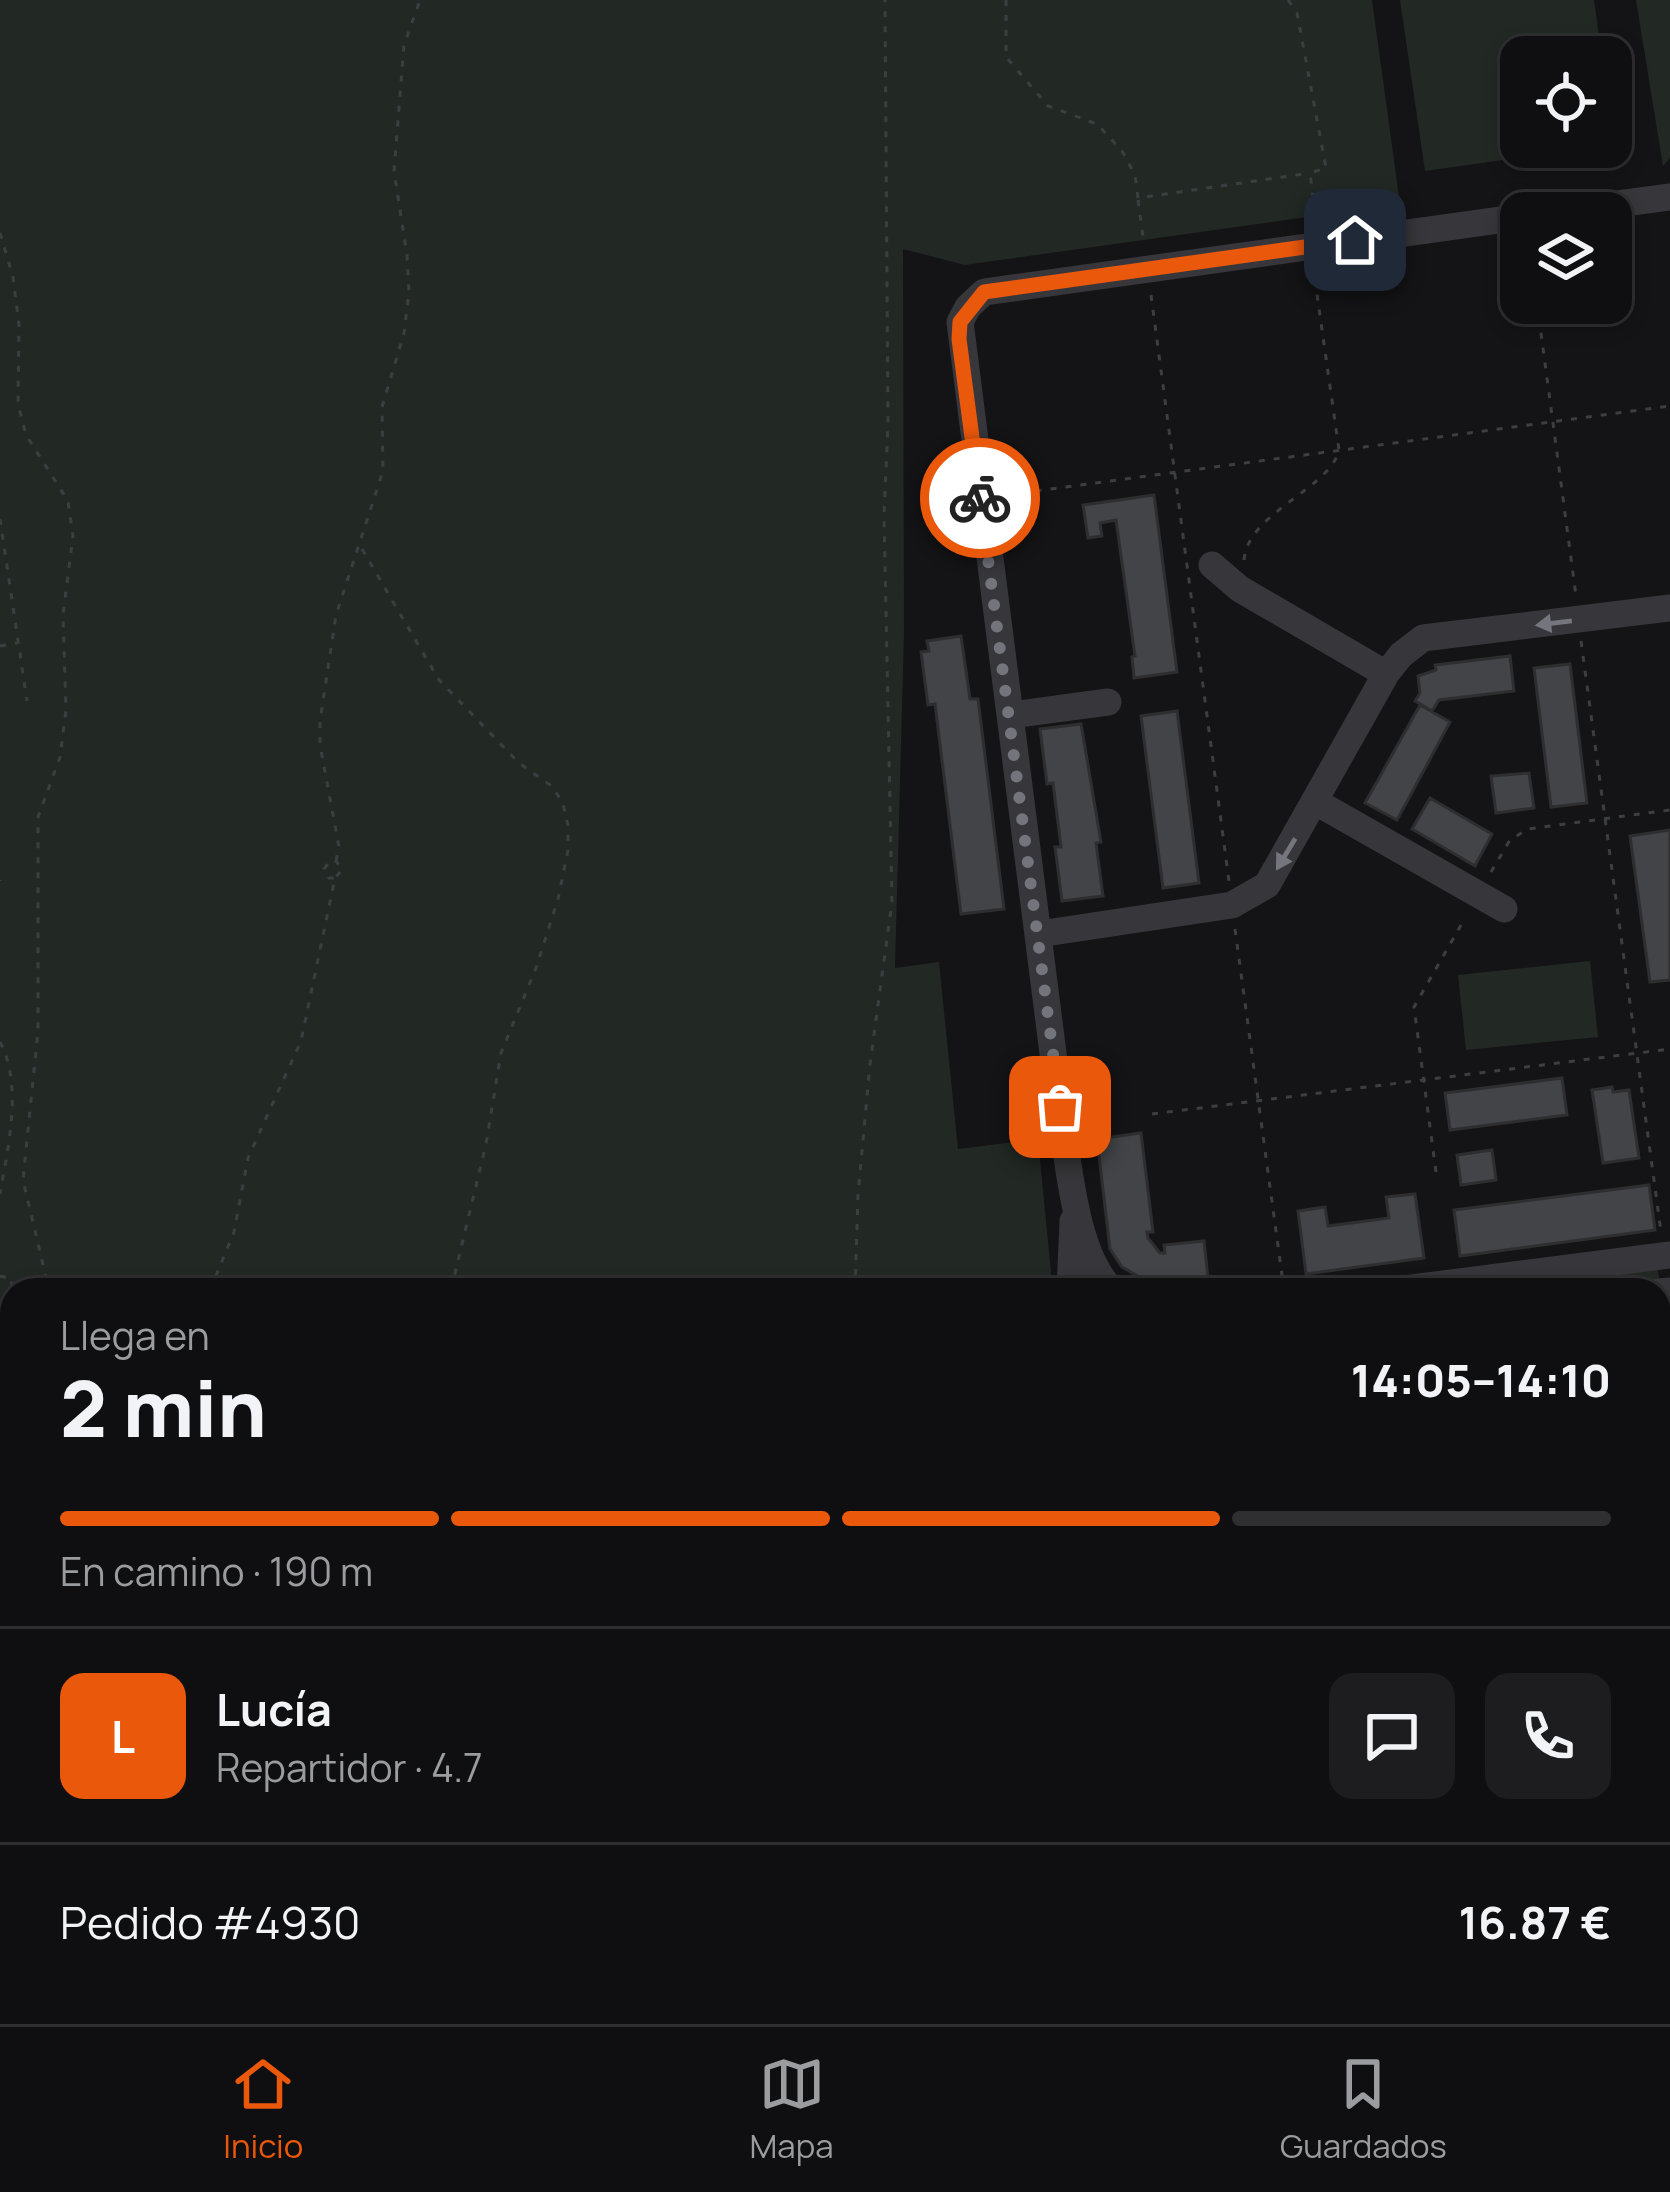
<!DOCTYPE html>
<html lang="es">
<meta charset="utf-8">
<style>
body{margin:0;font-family:Manrope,sans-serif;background:#1d1c1e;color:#f1f3f6;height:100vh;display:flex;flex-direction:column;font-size:45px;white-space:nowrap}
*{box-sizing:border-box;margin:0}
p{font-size:39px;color:#9b9c9f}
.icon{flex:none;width:66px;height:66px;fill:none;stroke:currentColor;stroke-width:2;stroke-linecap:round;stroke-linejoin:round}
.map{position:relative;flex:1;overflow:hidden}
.details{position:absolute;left:0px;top:1278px;width:1671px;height:747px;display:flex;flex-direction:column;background:#0f0e10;border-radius:36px 36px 0 0;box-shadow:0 6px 18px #0003,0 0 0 3px #2f2e30}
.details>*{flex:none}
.fabs{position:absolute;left:1500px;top:36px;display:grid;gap:24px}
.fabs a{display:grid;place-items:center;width:132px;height:132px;border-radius:24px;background:#0f0e10;box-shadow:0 6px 18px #0003,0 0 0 3px #2f2e30;font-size:60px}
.pin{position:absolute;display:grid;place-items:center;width:102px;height:102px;color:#fff;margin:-51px;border-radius:24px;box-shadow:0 6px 18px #0006}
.courier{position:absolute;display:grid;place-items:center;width:120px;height:120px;margin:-60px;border:9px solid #ea580c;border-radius:50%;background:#fff;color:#222;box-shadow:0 3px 15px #0007}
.headline em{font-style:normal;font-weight:800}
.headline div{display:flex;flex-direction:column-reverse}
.headline{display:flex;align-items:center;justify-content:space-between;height:204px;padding:0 60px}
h1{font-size:78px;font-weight:800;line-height:90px}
.bar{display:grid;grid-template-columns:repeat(4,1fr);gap:18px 12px;align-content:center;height:144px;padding:0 60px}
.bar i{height:15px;border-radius:9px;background:#2f2e30}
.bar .active{background:#ea580c}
.bar p{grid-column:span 4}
.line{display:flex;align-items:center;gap:30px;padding:0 60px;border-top:3px solid #2f2e30}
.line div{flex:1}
.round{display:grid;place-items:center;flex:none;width:126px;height:126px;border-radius:24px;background:#1d1c1e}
.menu{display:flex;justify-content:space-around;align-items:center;height:168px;border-top:3px solid #2f2e30;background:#0f0e10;font-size:33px;color:#9b9c9f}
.menu a{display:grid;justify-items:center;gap:6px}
.menu .active{color:#ea580c}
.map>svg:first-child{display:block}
</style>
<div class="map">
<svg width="1670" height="2024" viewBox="0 0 1670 2024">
<rect width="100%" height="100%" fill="#141315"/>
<path fill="#222924" d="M0 0H1372L1400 204 965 265 903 249 904 634 895 968 939 962 958 1149 1038 1139 1051 1272 1048 1290H12V2013H913L914 2024H0Z
M1400 0H1594L1602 57H1521V147H1594L1425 171Z
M1636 0H1670V158L1663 166Z
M1590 961 1598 1037 1466 1050 1458 975Z
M1657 1266 1660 1282 1598 1290H1488Z"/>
<path fill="#434447" stroke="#2e2e31" stroke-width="3" d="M1154 495 1177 672 1134 678 1132 657 1135 656 1116 520 1100 523 1102 536 1088 538 1083 505Z
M961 636 970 699H978L1004 909 961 914 935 704 928 705 921 652 929 651 927 641Z
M1510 656 1514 691 1439 700 1432 711 1415 701 1420 693 1418 676 1436 670 1435 665Z
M1570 664 1587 803 1551 807 1534 668Z
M1420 705 1450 722 1397 820 1365 803Z
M1177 711 1199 883 1163 888 1141 716Z
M1081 724 1101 842 1096 843 1103 896 1062 901 1055 847H1061L1053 783 1047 784 1040 729Z
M1529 773 1534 808 1496 813 1491 776Z
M1430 798 1492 834 1475 866 1412 829Z
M1670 830V980L1650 982 1630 836Z
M1562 1078 1567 1115 1450 1130 1445 1093Z
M1612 1087 1613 1092 1629 1090 1639 1158 1603 1163 1592 1090Z
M1141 1133 1153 1232H1147L1148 1238 1160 1253H1165L1164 1245 1204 1241 1209 1287 1188 1290 1157 1287 1122 1267 1110 1249 1097 1139Z
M1492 1150 1496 1180 1461 1185 1457 1155Z
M1649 1185 1655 1230 1460 1256 1454 1210Z
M1415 1194 1424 1258 1306 1274 1298 1211 1325 1207 1328 1226 1389 1218 1386 1197Z
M1659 1346H1670V1492L1659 1507Z
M1659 1579 1670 1588V1598L1666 1601 1670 1613 1659 1621Z
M1669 1680 1670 1735 1659 1747V1687Z
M1670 1829V1931L1659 1932V1830Z
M1670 1983V2024H1662L1659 1985Z
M973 2013H1018L1020 2024H974Z
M1422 2013H1474L1476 2024H1423Z
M1529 2013H1578L1579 2024H1530Z"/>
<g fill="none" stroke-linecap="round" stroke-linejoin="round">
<path stroke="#3d3e42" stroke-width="3" stroke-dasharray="6 9" stroke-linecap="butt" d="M1006 0V57L1048 106 1097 124 1122 151 1135 175 1138 198 1310 173
M1288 0 1297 13 1326 168 1310 173 1315 213 1311 222
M1138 200 1144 244
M0 233 13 277 19 325 18 404 26 435 68 501 73 536 63 615 66 710 60 757 38 817V1031L23 1180 49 1290
M1151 295 1229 881
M1537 303 1576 596
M1006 495 1670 406
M0 519 27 701
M362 549 439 680 519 763 553 787 563 804 568 825V850L558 899 536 968 501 1053 486 1144 451 1290
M1244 560C1248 512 1330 489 1339 450L1314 273
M1581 641 1661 1232
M0 646 17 643
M336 861 339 847 320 745V721L336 615 383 471 382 407 404 333 409 292 407 255 394 171 404 45 420 0
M1491 872 1510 840 1528 829 1670 810
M0 880V881
M1235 929 1284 1290
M0 1042C23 1084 8 1148 0 1194
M1152 1114 1670 1049
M1436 1172 1414 1007 1465 918
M0 1276 12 1279 0 1396
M210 1290 234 1232 248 1158 301 1041 335 878 342 870 336 861 331 860 324 869 329 878H335
M855 1290 858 1195 870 1064 892 902 884 515 888 423 885 0
M0 1325 8 1292
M1659 1340 1670 1338
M0 1485 6 1451 12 1443
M1660 1527 1670 1514
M0 1646 12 1649
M0 1667 12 1670
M0 1683 12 1710
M0 1758 12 1756
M0 1839 12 1806
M0 1918 12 1921
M186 2013 195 2024
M492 2013 530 2024
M9 2024 34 2013
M324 2024 329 2013
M579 2024 580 2013
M604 2024 638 2013"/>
<path stroke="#37373b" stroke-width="27" d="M1551 213 1670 197
M1212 565 1240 589 1386 674
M1011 715 1108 702
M1316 802 1504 909
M1039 934 1232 905 1267 885 1386 674 1401 655 1423 638 1670 608
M1070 1290 1073 1221
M1112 1290C1076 1255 1070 1172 1062 1124L960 322 968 307 984 292 1521 217
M1396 1290 1670 1255
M1659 1292 1670 1291
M1659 1560 1670 1558
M1659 1798 1670 1796
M1049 2013 1051 2024
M1269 2013 1271 2024
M1502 2013 1503 2024"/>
</g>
<defs><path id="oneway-solid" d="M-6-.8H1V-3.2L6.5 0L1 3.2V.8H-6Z" transform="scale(3)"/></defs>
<g fill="#75767d">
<use href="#oneway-solid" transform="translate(1554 623) rotate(173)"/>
<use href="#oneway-solid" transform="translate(1286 854) rotate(121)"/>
</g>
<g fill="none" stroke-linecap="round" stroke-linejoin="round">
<path stroke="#74747c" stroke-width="12" stroke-dasharray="0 21.6" d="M980 498 1060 1107"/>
<path stroke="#ea580c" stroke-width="15" d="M980 498 959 339 960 322 984 292 1355 240"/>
</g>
</svg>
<div class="fabs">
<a><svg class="icon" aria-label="locate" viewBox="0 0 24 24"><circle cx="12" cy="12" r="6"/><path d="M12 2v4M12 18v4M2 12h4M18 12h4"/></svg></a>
<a><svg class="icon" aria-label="layers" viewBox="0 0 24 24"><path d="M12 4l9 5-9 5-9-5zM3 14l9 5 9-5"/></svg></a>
</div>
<div class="pin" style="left:1060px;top:1107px;background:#ea580c"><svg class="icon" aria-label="bag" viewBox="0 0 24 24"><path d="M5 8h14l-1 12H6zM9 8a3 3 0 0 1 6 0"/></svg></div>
<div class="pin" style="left:1355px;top:240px;background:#1f2937"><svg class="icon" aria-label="home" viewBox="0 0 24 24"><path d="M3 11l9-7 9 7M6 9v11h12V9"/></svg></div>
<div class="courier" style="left:980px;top:498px"><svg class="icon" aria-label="bike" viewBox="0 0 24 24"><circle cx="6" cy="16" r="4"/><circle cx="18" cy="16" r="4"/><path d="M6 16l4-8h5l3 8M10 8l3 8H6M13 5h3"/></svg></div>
<section class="details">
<div class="headline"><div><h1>2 min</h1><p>Llega en</p></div><em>14:05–14:10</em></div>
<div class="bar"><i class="active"></i><i class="active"></i><i class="active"></i><i></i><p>En camino · 190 m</p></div>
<div class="line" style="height:216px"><b class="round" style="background:#ea580c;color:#fff">L</b><div><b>Lucía</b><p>Repartidor · 4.7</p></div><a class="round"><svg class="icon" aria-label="chat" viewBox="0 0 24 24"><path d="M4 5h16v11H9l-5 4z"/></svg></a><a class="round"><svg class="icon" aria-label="phone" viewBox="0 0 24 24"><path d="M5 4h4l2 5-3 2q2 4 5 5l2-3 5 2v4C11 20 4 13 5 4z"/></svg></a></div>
<div class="line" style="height:156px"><div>Pedido #4930</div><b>16.87 €</b></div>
</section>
</div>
<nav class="menu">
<a class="active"><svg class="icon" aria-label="home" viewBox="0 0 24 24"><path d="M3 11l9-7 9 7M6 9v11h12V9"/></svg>Inicio</a>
<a><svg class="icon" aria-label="map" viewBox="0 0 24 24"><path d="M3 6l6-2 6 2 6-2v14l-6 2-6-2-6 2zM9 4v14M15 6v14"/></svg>Mapa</a>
<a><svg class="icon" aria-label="saved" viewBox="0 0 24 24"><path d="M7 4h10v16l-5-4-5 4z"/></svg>Guardados</a>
</nav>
